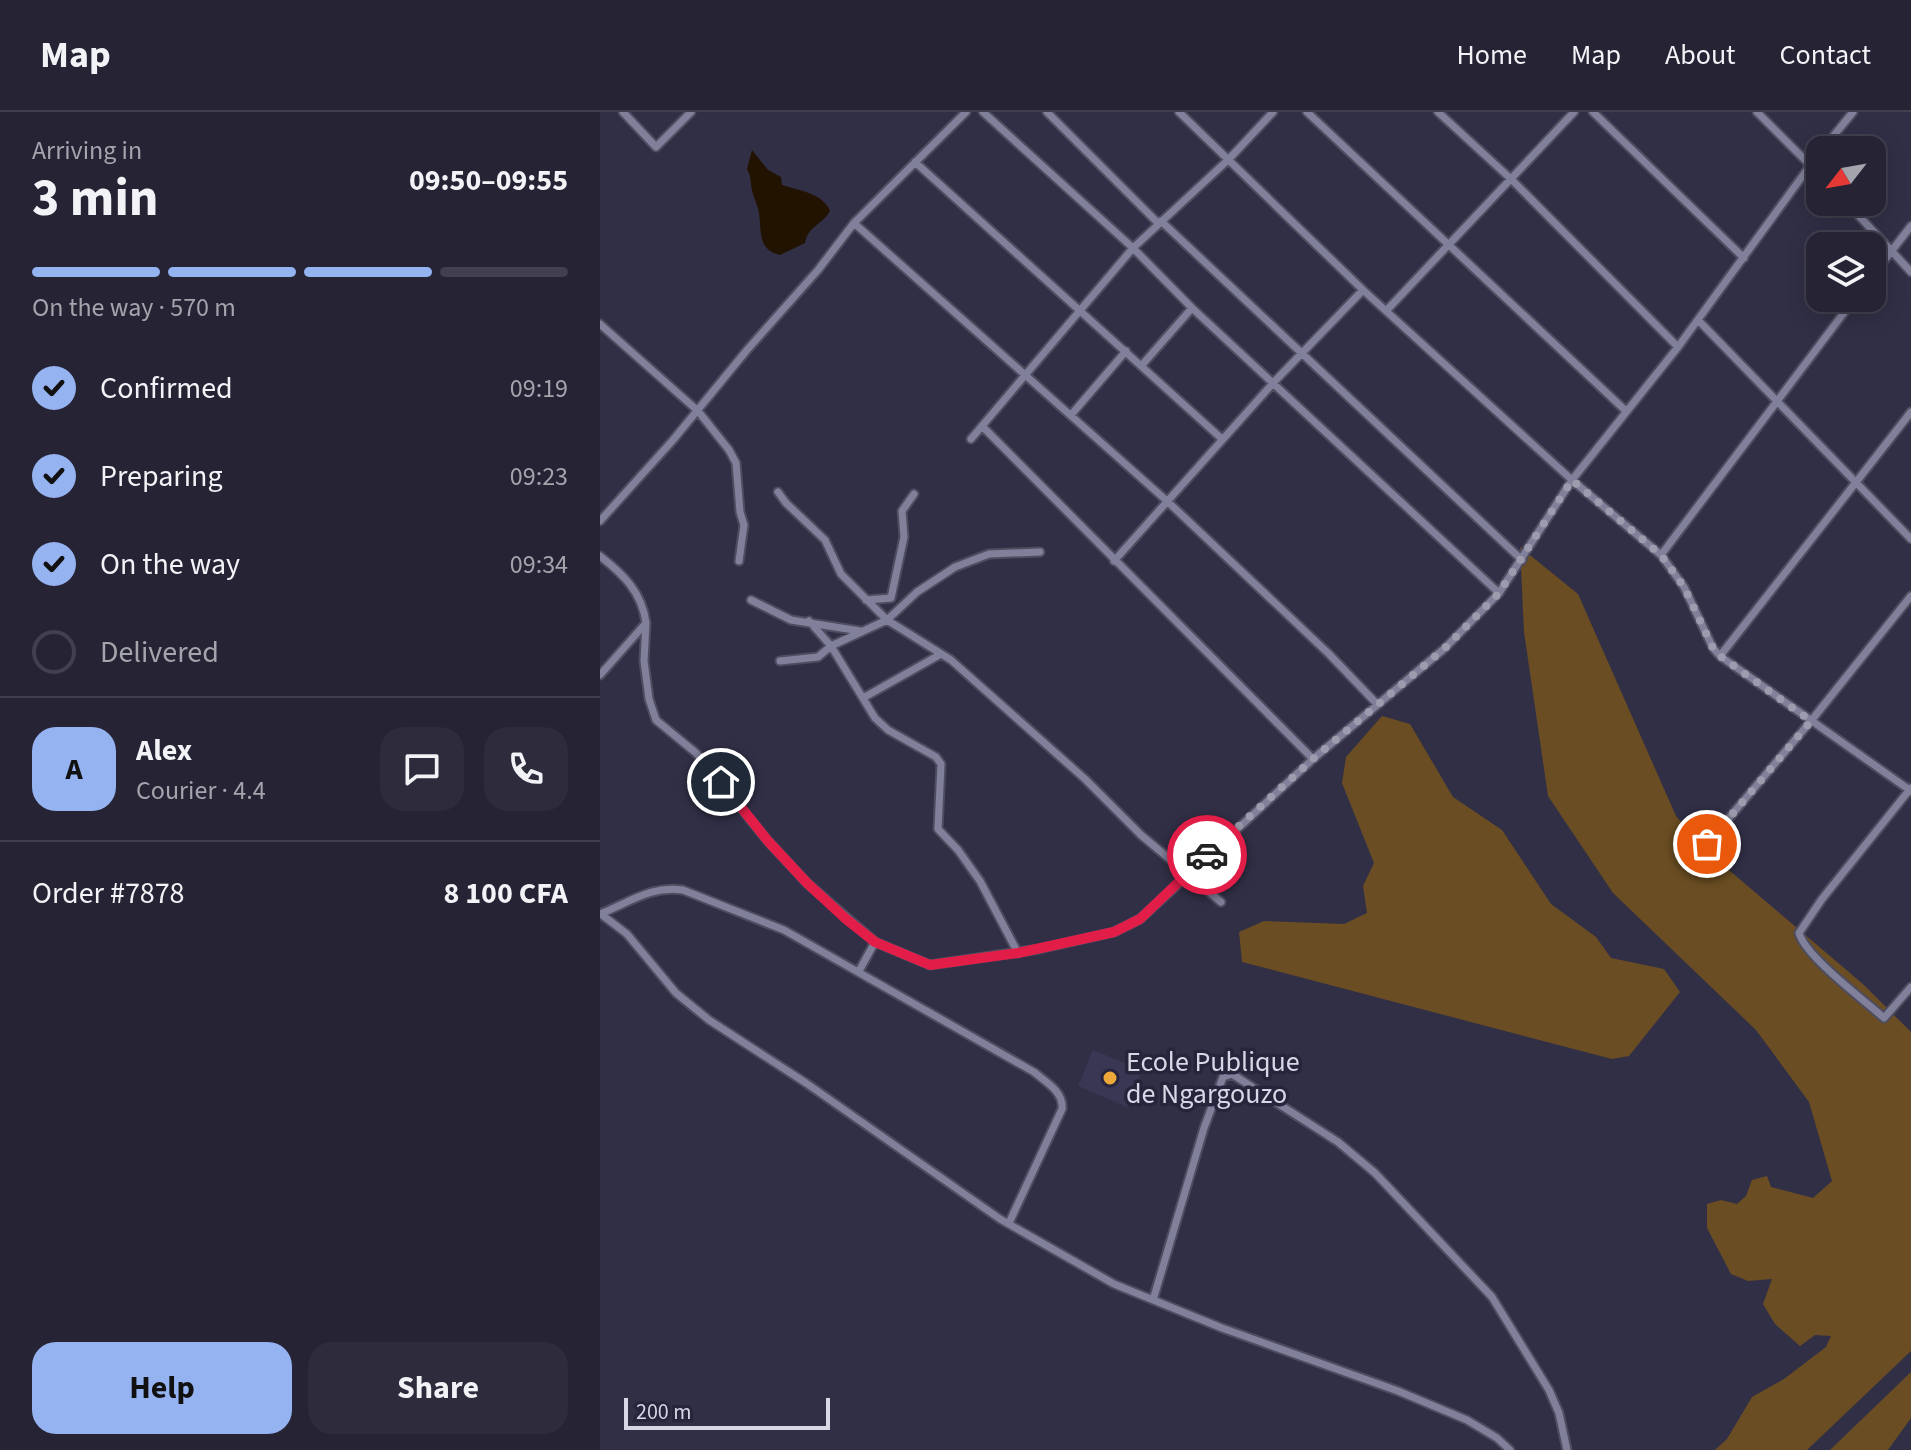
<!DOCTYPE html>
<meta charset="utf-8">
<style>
body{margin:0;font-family:"Source Sans 3",sans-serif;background:#2d2b3c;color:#f1f3f6;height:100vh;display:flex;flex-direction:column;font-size:30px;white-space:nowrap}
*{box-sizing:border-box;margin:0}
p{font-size:26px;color:#a3a4ac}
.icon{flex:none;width:44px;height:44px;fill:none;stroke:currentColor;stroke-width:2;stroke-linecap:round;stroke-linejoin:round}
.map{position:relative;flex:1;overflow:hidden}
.side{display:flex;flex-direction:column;background:#252334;width:600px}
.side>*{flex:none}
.needle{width:52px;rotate:239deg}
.fabs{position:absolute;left:1206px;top:24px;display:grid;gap:16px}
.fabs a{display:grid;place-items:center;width:80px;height:80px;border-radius:16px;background:#252334;box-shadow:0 4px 20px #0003,0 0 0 2px #42404f;font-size:40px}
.scale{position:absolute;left:24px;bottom:20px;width:206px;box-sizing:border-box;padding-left:8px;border:4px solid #d7d7e6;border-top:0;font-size:22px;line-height:28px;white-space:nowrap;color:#d7d7e6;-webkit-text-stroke:6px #27253c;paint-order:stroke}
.pin{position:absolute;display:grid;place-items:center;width:68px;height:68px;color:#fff;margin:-34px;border:4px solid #fff;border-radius:50%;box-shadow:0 2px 8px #0007}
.courier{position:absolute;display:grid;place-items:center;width:80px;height:80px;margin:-40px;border:6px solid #e11d48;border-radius:50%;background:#fff;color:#222;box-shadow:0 2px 10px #0007}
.summary em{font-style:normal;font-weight:700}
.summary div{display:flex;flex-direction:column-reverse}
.summary{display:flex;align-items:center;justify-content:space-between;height:136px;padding:0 32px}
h1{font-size:52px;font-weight:700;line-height:60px}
.bar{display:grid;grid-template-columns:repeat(4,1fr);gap:12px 8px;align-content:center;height:96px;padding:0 32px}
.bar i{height:10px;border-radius:6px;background:#42404f}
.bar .active{background:#95b2f1}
.bar p{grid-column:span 4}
.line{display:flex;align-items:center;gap:20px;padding:0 32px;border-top:2px solid #42404f}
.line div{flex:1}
.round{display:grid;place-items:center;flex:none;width:84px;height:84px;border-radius:24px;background:#2d2b3c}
ol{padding:0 32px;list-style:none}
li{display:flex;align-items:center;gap:24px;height:88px}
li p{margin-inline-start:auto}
li .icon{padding:8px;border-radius:50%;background:#95b2f1;color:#111;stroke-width:4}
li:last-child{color:#a3a4ac}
li i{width:44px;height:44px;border:4px solid #42404f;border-radius:50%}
.cta{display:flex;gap:16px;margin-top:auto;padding:16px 32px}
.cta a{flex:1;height:92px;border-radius:24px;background:#95b2f1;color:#111;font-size:32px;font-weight:700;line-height:92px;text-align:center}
.cta a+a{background:#2d2b3c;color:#f1f3f6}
header{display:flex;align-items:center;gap:48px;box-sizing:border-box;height:112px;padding:0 40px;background:#252334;border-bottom:2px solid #42404f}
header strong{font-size:38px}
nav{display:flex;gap:44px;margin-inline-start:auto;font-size:28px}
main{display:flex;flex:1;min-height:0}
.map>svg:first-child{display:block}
</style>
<header>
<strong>Map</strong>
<nav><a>Home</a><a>Map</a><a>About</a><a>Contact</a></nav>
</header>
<main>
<section class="side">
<div class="summary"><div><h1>3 min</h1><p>Arriving in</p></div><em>09:50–09:55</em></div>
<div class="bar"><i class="active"></i><i class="active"></i><i class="active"></i><i></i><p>On the way · 570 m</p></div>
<ol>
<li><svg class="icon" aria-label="check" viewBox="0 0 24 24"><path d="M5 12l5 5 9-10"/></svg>Confirmed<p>09:19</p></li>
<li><svg class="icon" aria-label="check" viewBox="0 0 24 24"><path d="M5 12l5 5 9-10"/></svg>Preparing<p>09:23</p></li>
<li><svg class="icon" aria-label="check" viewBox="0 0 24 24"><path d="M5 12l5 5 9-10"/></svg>On the way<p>09:34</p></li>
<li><i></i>Delivered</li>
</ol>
<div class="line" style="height:144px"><b class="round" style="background:#95b2f1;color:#111">A</b><div><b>Alex</b><p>Courier · 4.4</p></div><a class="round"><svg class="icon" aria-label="chat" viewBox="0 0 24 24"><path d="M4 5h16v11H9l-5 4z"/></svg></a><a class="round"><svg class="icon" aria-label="phone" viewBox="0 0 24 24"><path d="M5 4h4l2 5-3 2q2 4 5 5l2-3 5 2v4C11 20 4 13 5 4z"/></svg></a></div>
<div class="line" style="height:104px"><div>Order #7878</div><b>8 100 CFA</b></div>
<div class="cta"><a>Help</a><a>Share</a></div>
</section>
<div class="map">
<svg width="1311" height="1338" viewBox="0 0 1311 1338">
<rect width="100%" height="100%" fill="#312f46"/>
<path fill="#393754" d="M493 938 542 958 527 995 478 974Z"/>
<path fill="#6a4d22" d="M920 435 978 482 1076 704 1103 736 1264 873 1311 920V1239L1207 1338H1115L1127 1327 1152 1285 1184 1267 1226 1235 1231 1224 1215 1223 1200 1234 1175 1212 1163 1192 1172 1167 1148 1169 1131 1162 1107 1116V1092L1121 1088 1137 1092 1146 1084 1152 1068 1167 1064 1171 1075 1213 1086 1232 1069 1209 990 1156 918 1013 781 948 684 924 520Z
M782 604 810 612 853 685 902 718 951 792 996 825 1011 846 1064 857 1080 880 1029 944 1012 947 642 850 639 820 664 809 744 812 767 801 763 774 774 751 742 671 746 645Z
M1311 1260V1306L1288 1338H1230Z"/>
<path fill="#221300" d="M152 38 168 58 181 65 182 73C200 79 223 81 230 99 222 113 208 114 205 131L180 143C157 137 162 120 159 101 158 94 155 89 153 82 150 73 152 66 147 57Z"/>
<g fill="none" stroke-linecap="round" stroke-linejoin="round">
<g stroke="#4e4d60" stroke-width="11">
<path id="minor" d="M23 0 56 35 91 0
M383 0 533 136 592 196 899 481
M447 0 558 111
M579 0 763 178 972 368 1061 443 1084 475 1113 536 1120 544 1311 679
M707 0 1026 299
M838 0 911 67 1078 235
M993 0 1144 146
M1157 0 1220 63
M1222 38 1253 0
M315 50 622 327
M1246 90 1311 160
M561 109 922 448
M254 111 567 389 729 542 777 592
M1272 164 1311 114
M786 199 974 0
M1098 208 1311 427
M0 212 98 299 129 338 136 351 140 400 144 413 139 449
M542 253 592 196
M471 303 526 239
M382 314 713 647
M371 327 533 136 629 47 673 0
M178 380 186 391 225 428 241 462 287 508 351 548 485 667 541 723 621 790
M0 409 73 328 147 238 218 158 254 111 366 0
M1061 443 1255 186
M0 444C23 462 42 480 46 511L0 563
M514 449 674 270 763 178
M151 488 191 508 260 519
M266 488 291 486 304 425 302 399 314 382
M209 509 231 534 275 606 288 618 336 645 341 652 338 717 358 738 380 769 418 841
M46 511 44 549 49 587 56 608 96 641 168 729 207 771 275 830 259 859
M1120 544 1311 300
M180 549 218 545 231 534 287 508 317 480 355 455 389 442 440 440
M263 586 341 542
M1311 676 1222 787 1199 821C1206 845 1263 887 1284 906L1311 875
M1107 732 1211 609 1311 484
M0 802C28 791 52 773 83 778L184 818 434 960C446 970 464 980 462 997L409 1111
M1 802 27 822 76 881 109 908 206 971 400 1107 514 1172 622 1216 798 1279 867 1308 897 1326 910 1338
M275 830 330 853 439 837 514 820 540 807 713 647 845 536 899 481 972 368 1078 235 1220 40
M553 1188 604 1016 623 965 632 962 738 1030 775 1061 892 1185 949 1278 959 1301 967 1338"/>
</g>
<use href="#minor" stroke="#81809b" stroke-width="7"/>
</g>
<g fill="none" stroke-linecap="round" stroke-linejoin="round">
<path stroke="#9d9cae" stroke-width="8" stroke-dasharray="0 14.4" d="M607 743 713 647 845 536 899 481 972 368 1061 443 1084 475 1113 536 1120 544 1211 609 1107 732"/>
<path stroke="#e11d48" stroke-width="10" d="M121 670 168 729 207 771 246 807 275 830 330 853 418 841 514 820 540 807 607 743"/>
</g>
<circle fill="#eca93a" stroke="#27253c" stroke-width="3" cx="510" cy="966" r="8"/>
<g text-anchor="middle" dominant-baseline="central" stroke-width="7" stroke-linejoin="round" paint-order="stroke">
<g font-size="28" fill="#d7d7e6" stroke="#27253c" text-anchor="start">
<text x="526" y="950">Ecole Publique<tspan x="526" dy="32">de Ngargouzo</tspan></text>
</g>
</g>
</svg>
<div class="fabs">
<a><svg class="needle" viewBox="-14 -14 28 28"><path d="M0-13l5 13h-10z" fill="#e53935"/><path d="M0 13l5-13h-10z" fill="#a3a4ac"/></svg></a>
<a><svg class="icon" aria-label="layers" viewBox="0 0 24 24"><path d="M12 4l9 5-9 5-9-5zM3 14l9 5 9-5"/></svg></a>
</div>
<div class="scale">200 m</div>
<div class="pin" style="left:1107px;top:732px;background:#ea580c"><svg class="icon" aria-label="bag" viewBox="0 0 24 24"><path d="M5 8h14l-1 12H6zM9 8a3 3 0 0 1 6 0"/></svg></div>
<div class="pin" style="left:121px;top:670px;background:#1f2937"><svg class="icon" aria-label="home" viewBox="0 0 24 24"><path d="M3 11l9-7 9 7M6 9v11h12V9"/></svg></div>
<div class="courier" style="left:607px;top:743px"><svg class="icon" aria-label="car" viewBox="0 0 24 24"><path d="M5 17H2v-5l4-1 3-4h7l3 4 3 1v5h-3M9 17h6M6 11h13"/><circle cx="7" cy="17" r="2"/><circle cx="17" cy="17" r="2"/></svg></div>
</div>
</main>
